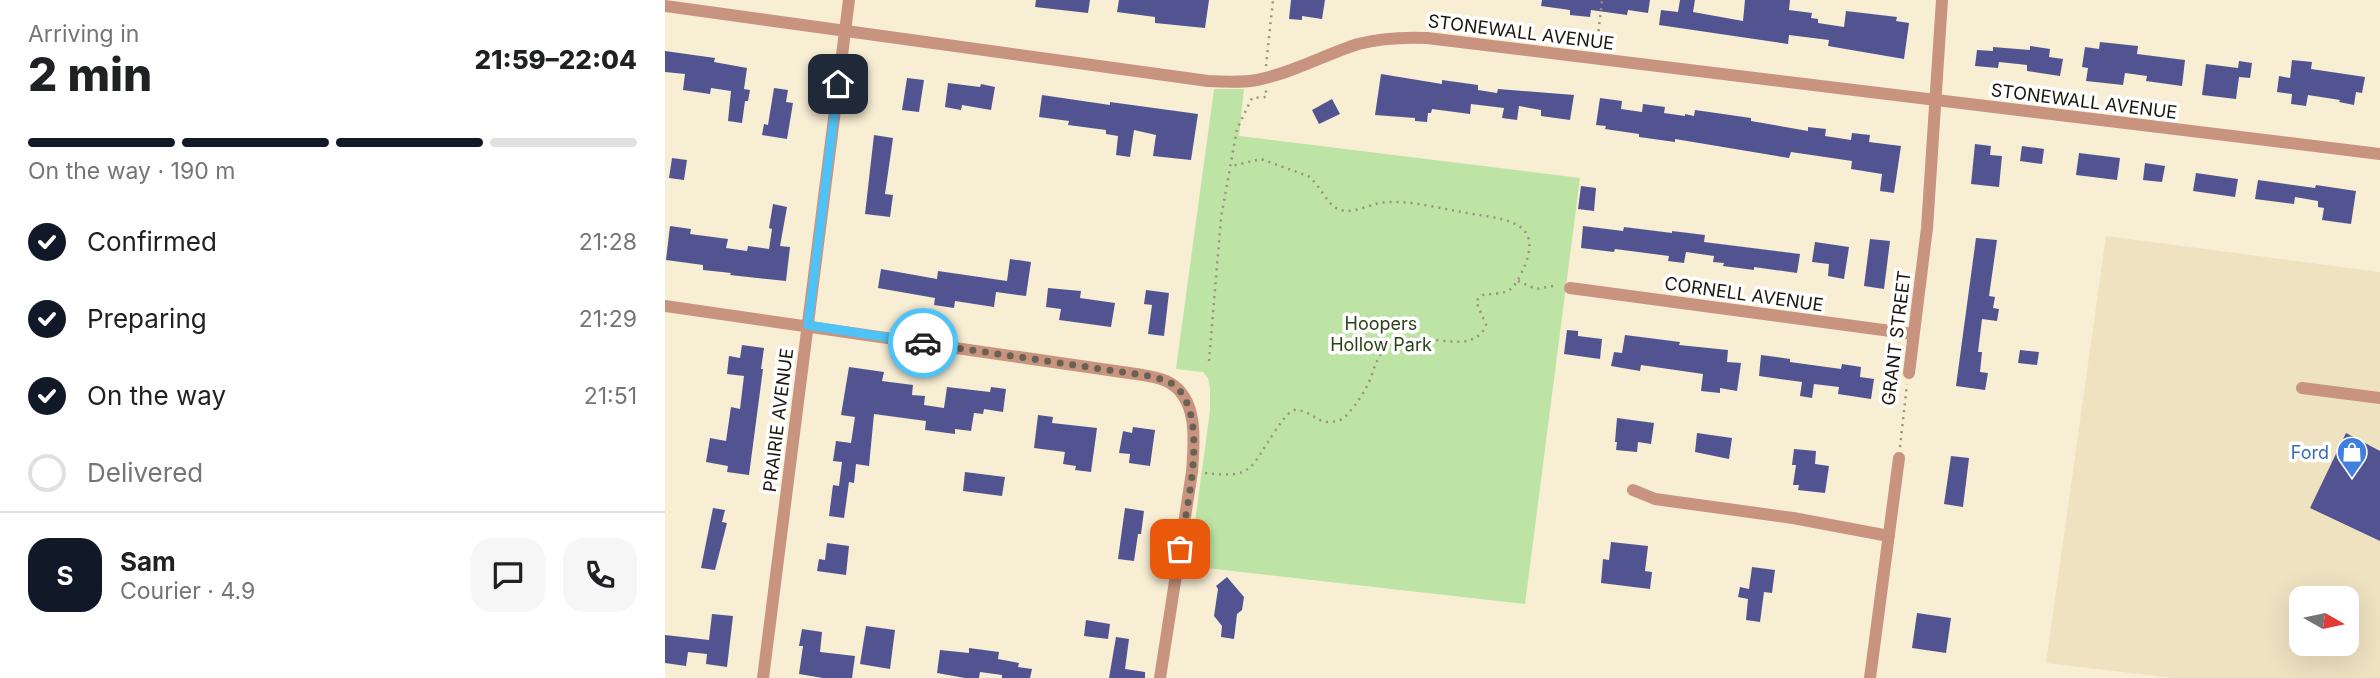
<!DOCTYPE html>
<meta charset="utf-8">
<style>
body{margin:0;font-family:Inter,sans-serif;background:#f6f6f6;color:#202124;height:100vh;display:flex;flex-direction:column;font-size:26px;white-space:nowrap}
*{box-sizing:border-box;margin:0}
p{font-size:23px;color:#757577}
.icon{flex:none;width:38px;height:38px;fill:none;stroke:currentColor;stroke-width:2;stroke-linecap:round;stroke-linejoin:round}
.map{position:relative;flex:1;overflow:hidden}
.panel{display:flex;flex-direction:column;background:#fff;width:665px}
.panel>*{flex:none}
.needle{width:46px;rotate:99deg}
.controls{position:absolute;left:1624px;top:586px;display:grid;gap:14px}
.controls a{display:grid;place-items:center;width:70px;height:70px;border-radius:14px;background:#fff;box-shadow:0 7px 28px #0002;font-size:35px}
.pin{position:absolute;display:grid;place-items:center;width:60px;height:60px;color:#fff;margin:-30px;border-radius:14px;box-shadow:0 4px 10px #0006}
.courier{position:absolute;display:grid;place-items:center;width:70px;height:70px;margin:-35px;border:5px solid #4fc3f7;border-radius:50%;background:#fff;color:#222;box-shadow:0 2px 9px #0007}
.summary em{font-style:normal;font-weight:800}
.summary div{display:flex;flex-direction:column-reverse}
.summary{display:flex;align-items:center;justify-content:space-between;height:119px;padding:0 28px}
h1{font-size:46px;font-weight:800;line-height:52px}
.bar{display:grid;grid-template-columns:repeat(4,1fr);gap:10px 7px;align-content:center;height:84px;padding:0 28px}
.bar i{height:9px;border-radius:5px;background:#e0e0e0}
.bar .active{background:#111827}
.bar p{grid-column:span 4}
.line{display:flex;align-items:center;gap:18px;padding:0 28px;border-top:2px solid #e0e0e0}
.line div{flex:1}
.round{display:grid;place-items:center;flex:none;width:74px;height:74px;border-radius:21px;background:#f6f6f6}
ol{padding:0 28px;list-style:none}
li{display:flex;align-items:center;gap:21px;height:77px}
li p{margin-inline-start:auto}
li .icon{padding:7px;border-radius:50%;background:#111827;color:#fff;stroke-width:4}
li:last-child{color:#757577}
li i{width:38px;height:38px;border:4px solid #e0e0e0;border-radius:50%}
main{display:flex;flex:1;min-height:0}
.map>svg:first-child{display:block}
</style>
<main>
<section class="panel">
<div class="summary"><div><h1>2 min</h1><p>Arriving in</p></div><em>21:59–22:04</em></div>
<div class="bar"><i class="active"></i><i class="active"></i><i class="active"></i><i></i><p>On the way · 190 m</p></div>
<ol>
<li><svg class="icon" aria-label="check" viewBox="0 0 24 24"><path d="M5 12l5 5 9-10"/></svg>Confirmed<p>21:28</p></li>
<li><svg class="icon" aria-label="check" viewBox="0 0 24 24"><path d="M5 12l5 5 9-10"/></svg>Preparing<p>21:29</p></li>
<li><svg class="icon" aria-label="check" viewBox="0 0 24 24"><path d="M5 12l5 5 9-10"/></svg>On the way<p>21:51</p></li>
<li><i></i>Delivered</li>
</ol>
<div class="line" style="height:126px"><b class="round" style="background:#111827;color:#fff">S</b><div><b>Sam</b><p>Courier · 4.9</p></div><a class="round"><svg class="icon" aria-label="chat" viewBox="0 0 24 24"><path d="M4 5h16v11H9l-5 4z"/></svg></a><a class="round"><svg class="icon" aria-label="phone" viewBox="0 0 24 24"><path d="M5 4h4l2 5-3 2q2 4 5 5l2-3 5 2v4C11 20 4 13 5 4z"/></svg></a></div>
</section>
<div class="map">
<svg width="1715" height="678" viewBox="0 0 1715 678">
<rect width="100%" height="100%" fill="#f8eed4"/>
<path fill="#efe2c1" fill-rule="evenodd" d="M1441 236 1715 272V678H1509L1381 663ZM1636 598H1682V644H1636Z"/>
<path fill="#bde4a4" d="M549 89H579L574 136 915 178 860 604 524 566 545 411V388L543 378 538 372 511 369Z"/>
<path fill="#525492" d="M371 0H425L423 13 370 7Z
M454 0H544L540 28 490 23V17L452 12Z
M626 0H660L657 19 637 16V20L624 19Z
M877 0H985L983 13 963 10 962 15 926 10 925 17 905 15V10L876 6Z
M1015 0H1030L1028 12 1078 21 1080 0H1125L1124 10 1147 13 1146 18 1153 19V23L1179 27 1181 11 1232 17 1231 21 1244 23 1239 59 1163 46 1164 40 1124 35 1123 44 994 25 996 10 1013 12Z
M1435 42 1473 46 1472 54 1520 60 1517 86 1481 81 1482 76 1460 73 1458 85 1421 81 1423 68 1417 67 1420 47 1434 49Z
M1365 46 1385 49 1384 57 1398 59 1395 76 1362 71V65L1334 62 1333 68 1310 66 1312 50 1328 51V47L1365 50Z
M0 51 50 58 49 62 82 68 79 89 85 90 83 101H80L77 123 63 121 66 91 46 88 45 94 18 90 20 74 0 72Z
M1627 60 1647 62 1646 69 1700 77 1697 93 1691 92 1689 105 1674 102 1675 100 1643 95 1641 106 1626 104 1627 94 1612 92 1614 76 1625 78Z
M1574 61 1587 63 1585 78 1574 77 1571 99 1537 95 1541 64 1573 68Z
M716 74 777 84V80L813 85V90L832 93 833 89 909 95 905 120 876 116V110L854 106 852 120 837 118 839 108 806 104 805 114 767 109 766 113H763L762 122 750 121V118L710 115Z
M242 78 259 80 254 112 237 110Z
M283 83 315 87 316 84 330 87 326 110 297 105 296 110 280 107Z
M109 88 123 90 121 102 128 103 122 139 97 135 99 124 103 125Z
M377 95 445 105V102L533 114 526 160 488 156 491 135 469 130 465 157 451 155 453 136 441 134V130L403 125 404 121 374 117Z
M935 98 957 101 956 109 977 112 978 104 1000 107 999 113 1020 116V114L1029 116 1030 110 1086 118V121L1143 131V127L1161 129 1160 136 1186 140 1187 133 1205 135 1204 142 1236 146 1229 193 1215 191 1217 174 1186 169 1187 161 1126 152 1124 158 1010 139V142L974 137V134L940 129 941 126 931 125Z
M667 99 675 114 654 124 647 110Z
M209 135 228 138 220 194 228 195 225 217 200 214Z
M1310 144 1326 146 1325 155 1337 156 1334 187 1306 184Z
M1357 146 1379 149 1377 164 1355 161Z
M1414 153 1455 158 1452 180 1411 175Z
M7 158 22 160 19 180 4 178Z
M1480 163 1500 166 1497 182 1478 180Z
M1531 173 1573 179 1570 197 1528 191Z
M1593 180 1650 188 1651 185 1691 191 1686 224 1657 220 1659 208 1653 207V201L1630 197 1629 204 1590 199Z
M916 186 931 188 929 211 913 209Z
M108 204 122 207 115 246 125 247 121 281 65 275 66 273 38 270V265L1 260 5 226 26 229 25 234 63 239 61 248 82 251 83 246 104 249 107 229 104 228Z
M918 226 958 231 959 227 1007 233V231L1040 235 1039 242 1135 254 1132 273 1089 267V270L1058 266 1059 263 1048 262 1049 256 1021 252 1019 263 1003 261 1004 256 950 249 949 252 916 248Z
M1311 238 1332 240 1324 296 1330 297 1328 308 1334 309 1332 321 1317 319 1313 352H1317L1315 372 1323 373 1320 390 1291 386Z
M1205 239 1225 241 1219 289 1199 286Z
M1150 242 1184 247 1179 279 1163 276 1164 264 1147 262Z
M345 259 366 262 361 296 331 292 329 307 290 301 289 308 269 305 270 298 213 288 216 269 272 279 273 271 342 281Z
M383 288 416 291 415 298 450 303 446 327 394 320 396 309 381 307Z
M481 290 504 293 499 336 483 334 487 305 479 304Z
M902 330 913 331V336L937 339 935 359 899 354Z
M960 335 1015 342 1014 345 1063 350 1062 362 1076 363 1072 391 1055 388V393L1036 391 1038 374 976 365 975 371 946 366 949 352 957 353Z
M77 345 99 348 96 369H98L84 475 62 472 63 466 41 462 45 438 61 441 66 407 75 409 79 376 62 374 64 356 75 358Z
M1355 350 1374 352 1372 365 1353 363Z
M1096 355 1125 359V362L1176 369 1177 364 1196 367 1195 377 1209 379 1206 399 1173 394 1174 387 1149 384 1147 398 1135 396 1137 382 1094 376Z
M184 367 219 372 217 381 248 385 247 395 260 396 259 405 279 408 282 387 325 392 326 387 341 389 338 412 319 409 318 414 309 413 306 431 290 429V434L260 430 261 421 209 414 204 466 191 464 189 483 184 482 179 518 164 516 168 485 174 486 177 462 168 461 171 441 186 443 190 417 176 415Z
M373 415 388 417 387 423 432 428 426 472 410 470 411 466 398 464 400 452 369 448Z
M952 418 989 423 986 444 973 442 972 452 951 450 952 442H950Z
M468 427 490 430 485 466 464 463 465 454 454 453 458 431 467 433Z
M1032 433 1067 438 1064 459 1030 452Z
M1681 433 1715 451V541L1645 508Z
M1129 449 1151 451 1150 464 1164 466 1160 493 1133 490 1134 485H1128L1131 465H1127Z
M1286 456 1304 458 1298 507 1279 504Z
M300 472 340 477 337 496 298 491Z
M48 508 60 510 57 522 62 523 50 570 36 568Z
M460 508 479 511 476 534H473L469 561 453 559Z
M946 542 983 546 980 571 987 572 985 589 936 583 938 559 944 560Z
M162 543 184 546 181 575 152 571 154 559 160 560Z
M1087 567 1110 570 1107 593 1099 592 1095 622 1081 620 1083 599 1073 597 1075 587 1084 589Z
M562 577 579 597 577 610 572 614 569 639 556 637 557 626 549 616 553 589 551 586Z
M1252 613 1286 618 1281 653 1247 648Z
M47 614 68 616 62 667 41 664 42 654 23 652 21 666 0 663V635L44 640Z
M421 620 445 624 443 639 419 636Z
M201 626 230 630 225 669 195 664Z
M137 629 157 632 155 652 190 656 187 678H158L134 674 138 646H134Z
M451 637 464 639 460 669 480 672V678H444Z
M304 648 334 652 333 659 354 663 353 667 367 669 365 678H337V675L315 672 314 678H300L272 673 275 650 304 653Z"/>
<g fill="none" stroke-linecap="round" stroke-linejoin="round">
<path stroke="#99927f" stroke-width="2.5" stroke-dasharray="2 5" stroke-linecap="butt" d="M932 45 937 0
M601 66 608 0
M853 281 871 289 893 285
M544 361 556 218 572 129 587 98 601 97V90
M1235 447 1242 384
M540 473C589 479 585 468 610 431 616 423 620 415 629 410 651 410 651 429 678 419 687 410 695 399 701 388 711 370 710 349 732 341 760 330 808 358 821 325L811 301 818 295C838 292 846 296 856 274 884 217 836 220 797 212 773 208 748 201 723 202 708 202 691 214 676 210 662 207 656 185 643 176L596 159 567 166"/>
<path stroke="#c9947f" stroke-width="12" d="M0 6 543 81C559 82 576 83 592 80 627 73 659 55 693 44 716 38 739 37 762 38L1715 154
M905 288 1248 334
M0 306 478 375C487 377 497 378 505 383 534 400 529 443 527 472L495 678
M1244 373 1262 228 1277 0
M1637 388 1715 398
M968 490 990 499 1128 518 1224 536
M98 678 184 0
M1205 678 1234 458"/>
</g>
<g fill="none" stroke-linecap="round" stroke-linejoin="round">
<path stroke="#686253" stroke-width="7" stroke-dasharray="0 12.6" d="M258 343 478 375C489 377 500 379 509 385 546 415 521 508 515 549"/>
<path stroke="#4fc3f7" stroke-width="9" d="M173 84 143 325 258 343"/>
</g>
<defs>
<g id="shop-pin" transform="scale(1.575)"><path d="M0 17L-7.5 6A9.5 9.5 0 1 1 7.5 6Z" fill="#3f7fe0" stroke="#fff"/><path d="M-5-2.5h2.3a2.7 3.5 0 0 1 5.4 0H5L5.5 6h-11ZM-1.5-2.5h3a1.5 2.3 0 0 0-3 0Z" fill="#fff"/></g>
</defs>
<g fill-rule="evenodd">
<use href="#shop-pin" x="1687" y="452"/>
</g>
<g text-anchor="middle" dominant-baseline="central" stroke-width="7" stroke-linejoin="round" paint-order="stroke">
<g font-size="18" fill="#1b170e" stroke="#fff">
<text transform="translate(856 32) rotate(7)">STONEWALL AVENUE</text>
<text transform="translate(1419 101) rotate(7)">STONEWALL AVENUE</text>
<text transform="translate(1079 294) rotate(8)">CORNELL AVENUE</text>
<text transform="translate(1231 338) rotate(-83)">GRANT STREET</text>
<text transform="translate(113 420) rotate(-83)">PRAIRIE AVENUE</text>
</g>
<g font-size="18" fill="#294315" stroke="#fff">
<text x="716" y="323">Hoopers<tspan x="716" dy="21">Hollow Park</tspan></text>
</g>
<g font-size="18" fill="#366cbe" stroke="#fff" text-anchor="end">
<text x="1664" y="452">Ford</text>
</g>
</g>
</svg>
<div class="controls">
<a><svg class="needle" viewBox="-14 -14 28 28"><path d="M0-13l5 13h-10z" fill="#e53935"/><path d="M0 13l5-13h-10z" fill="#757577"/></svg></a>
</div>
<div class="pin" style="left:515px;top:549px;background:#ea580c"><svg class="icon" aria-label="bag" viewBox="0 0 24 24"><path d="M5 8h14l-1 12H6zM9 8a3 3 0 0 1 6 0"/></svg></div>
<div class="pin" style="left:173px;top:84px;background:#1f2937"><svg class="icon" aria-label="home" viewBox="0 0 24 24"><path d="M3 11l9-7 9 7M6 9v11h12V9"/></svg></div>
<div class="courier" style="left:258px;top:343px"><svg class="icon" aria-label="car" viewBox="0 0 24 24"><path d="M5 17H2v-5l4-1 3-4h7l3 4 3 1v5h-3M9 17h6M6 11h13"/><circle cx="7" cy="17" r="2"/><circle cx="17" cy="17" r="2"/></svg></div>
</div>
</main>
